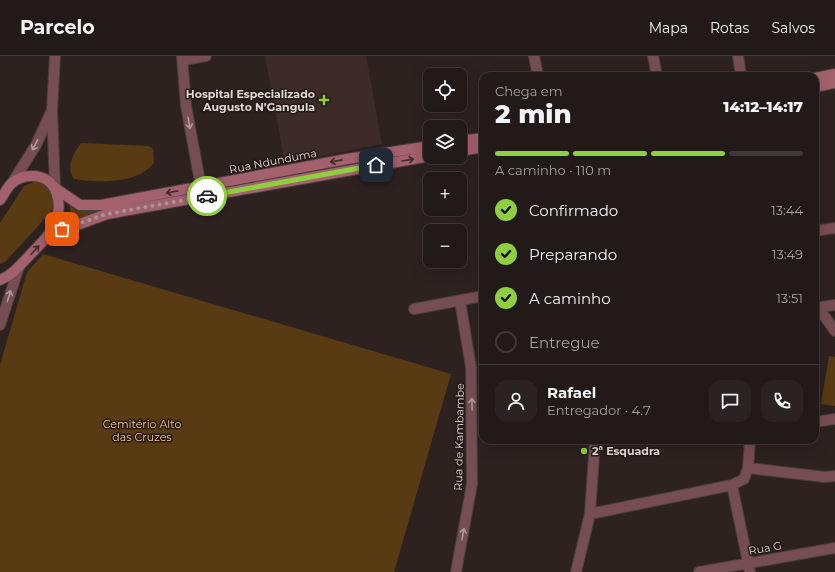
<!DOCTYPE html>
<html lang="pt">
<meta charset="utf-8">
<style>
body{margin:0;font-family:Montserrat,sans-serif;background:#2a2322;color:#f1f3f6;height:100vh;display:flex;flex-direction:column;font-size:15px;white-space:nowrap}
*{box-sizing:border-box;margin:0}
p{font-size:13px;color:#a2a1a2}
.icon{flex:none;width:22px;height:22px;fill:none;stroke:currentColor;stroke-width:2;stroke-linecap:round;stroke-linejoin:round}
.map{position:relative;flex:1;overflow:hidden}
.sheet{position:absolute;left:479px;top:16px;width:340px;height:372px;display:flex;flex-direction:column;background:#221a19;border-radius:12px;box-shadow:0 4px 16px #0002,0 0 0 1px #3f3838}
.sheet>*{flex:none}
.fabs{position:absolute;left:423px;top:12px;display:grid;gap:8px}
.fabs a{display:grid;place-items:center;width:44px;height:44px;border-radius:8px;background:#221a19;box-shadow:0 4px 16px #0002,0 0 0 1px #3f3838;font-size:20px}
.pin{position:absolute;display:grid;place-items:center;width:34px;height:34px;color:#fff;margin:-17px;border-radius:8px;box-shadow:0 2px 6px #0006}
.courier{position:absolute;display:grid;place-items:center;width:40px;height:40px;margin:-20px;border:3px solid #8fcd41;border-radius:50%;background:#fff;color:#222;box-shadow:0 1px 5px #0007}
.overview em{font-style:normal;font-weight:800}
.overview div{display:flex;flex-direction:column-reverse}
.overview{display:flex;align-items:center;justify-content:space-between;height:68px;padding:0 16px}
h1{font-size:26px;font-weight:800;line-height:30px}
.bar{display:grid;grid-template-columns:repeat(4,1fr);gap:6px 4px;align-content:center;height:48px;padding:0 16px}
.bar i{height:5px;border-radius:3px;background:#3f3838}
.bar .on{background:#8fcd41}
.bar p{grid-column:span 4}
.line{display:flex;align-items:center;gap:10px;padding:0 16px;border-top:1px solid #3f3838}
.line div{flex:1}
.round{display:grid;place-items:center;flex:none;width:42px;height:42px;border-radius:12px;background:#2a2322}
ol{padding:0 16px;list-style:none}
li{display:flex;align-items:center;gap:12px;height:44px}
li p{margin-inline-start:auto}
li .icon{padding:4px;border-radius:50%;background:#8fcd41;color:#111;stroke-width:4}
li:last-child{color:#a2a1a2}
li i{width:22px;height:22px;border:2px solid #3f3838;border-radius:50%}
header{display:flex;align-items:center;gap:24px;box-sizing:border-box;height:56px;padding:0 20px;background:#221a19;border-bottom:1px solid #3f3838}
header strong{font-size:19px}
nav{display:flex;gap:22px;margin-inline-start:auto;font-size:14px}
.map>svg:first-child{display:block}
</style>
<header>
<strong>Parcelo</strong>
<nav><a>Mapa</a><a>Rotas</a><a>Salvos</a></nav>
</header>
<div class="map">
<svg width="835" height="516" viewBox="0 0 835 516">
<rect width="100%" height="100%" fill="#2e2221"/>
<path fill="#3c2b28" d="M265 0H366L382 88 285 107Z"/>
<path fill="#583a13" d="M81 87 148 90 153 93 154 107C137 128 100 127 74 123 65 111 74 97 81 87Z
M34 126H40L51 134 54 149 51 156 5 206 0 208V167L24 130Z
M69 146 107 152 136 149 65 169 71 158Z
M43 198 451 318 394 516H0V309L27 216Z
M829 300 835 301V350L821 348Z"/>
<g fill="none" stroke-linecap="round" stroke-linejoin="round">
<g stroke="#4a3f3e" stroke-width="12">
<path id="minor" d="M182 0 186 50 201 131
M534 0 538 20
M653 0 657 20
M738 0 741 20
M183 4 206 0
M815 175 835 172
M815 252 835 249
M414 253 483 240
M815 253 825 261 835 275
M815 366 835 363
M748 412 825 421 835 420
M590 458 732 429
M456 516 472 428 471 311 460 245
M576 516 590 458 595 384
M699 516 835 492
M750 516 732 429 744 423 748 412 750 384"/>
</g>
<g stroke="#4a3f3e" stroke-width="12">
<path id="tertiary" d="M55 0 52 54 55 132
M12 127 36 89 51 56
M0 269 19 211"/>
</g>
<g stroke="#4a3f3e" stroke-width="12">
<path id="secondary" d="M815 22 835 18
M815 31 835 27
M460 85 483 82
M460 95 483 91
M55 132 80 149H101L347 103 430 90
M0 144C4 139 7 131 12 127 18 122 25 120 32 120 58 120 63 148 55 168 50 180 38 190 30 199 21 208 13 219 0 224
M47 180 107 158 430 100"/>
</g>
<use href="#minor" stroke="#764d53" stroke-width="10"/>
<use href="#tertiary" stroke="#764d53" stroke-width="10"/>
<use href="#secondary" stroke="#a2616d" stroke-width="10"/>
</g>
<defs><path id="oneway-shaft" d="M-6 0H5M1.5-3L5.5 0L1.5 3" fill="none" stroke-width="1.6" stroke-linecap="round" stroke-linejoin="round"/></defs>
<g stroke="#b0999b">
<use href="#oneway-shaft" transform="translate(189 67) rotate(80)"/>
<use href="#oneway-shaft" transform="translate(35 89) rotate(118)"/>
<use href="#oneway-shaft" transform="translate(9 240) rotate(-73)"/>
<use href="#oneway-shaft" transform="translate(472 348) rotate(-91)"/>
<use href="#oneway-shaft" transform="translate(463 478) rotate(-80)"/>
</g>
<g stroke="#442b2c">
<use href="#oneway-shaft" transform="translate(408 104) rotate(-10)"/>
<use href="#oneway-shaft" transform="translate(336 105) rotate(169)"/>
<use href="#oneway-shaft" transform="translate(172 136) rotate(169)"/>
<use href="#oneway-shaft" transform="translate(35 194) rotate(-48)"/>
</g>
<g fill="none" stroke-linecap="round" stroke-linejoin="round">
<path stroke="#a29897" stroke-width="4" stroke-dasharray="0 7.2" d="M62 173 107 158 207 140"/>
<path stroke="#8fcd41" stroke-width="5" d="M207 140 376 109"/>
</g>
<g fill="#8fcd41" stroke="#241917" stroke-width="1.5">
<path d="M322 38h4v4h4v4h-4v4h-4v-4h-4v-4h4z"/>
<circle cx="584" cy="395" r="4"/>
</g>
<g text-anchor="middle" dominant-baseline="central" stroke-width="3" stroke-linejoin="round" paint-order="stroke">
<g font-size="11" font-weight="bold" fill="#e0d8d6" stroke="#241917" text-anchor="end">
<text x="315" y="38">Hospital Especializado<tspan x="315" dy="13">Augusto N’Gangula</tspan></text>
<text x="592" y="395" text-anchor="start">2ª Esquadra</text>
</g>
<g font-size="11" fill="#e0d8d6" stroke="#241917">
<text transform="translate(273 105) rotate(-11)">Rua Ndunduma</text>
<text transform="translate(459 381) rotate(-89)">Rua de Kambambe</text>
<text transform="translate(765 492) rotate(-10)">Rua G</text>
</g>
<g font-size="11" fill="#fac78e" stroke="#241917">
<text x="142" y="368">Cemitério Alto<tspan x="142" dy="13">das Cruzes</tspan></text>
</g>
</g>
</svg>
<div class="fabs">
<a><svg class="icon" aria-label="locate" viewBox="0 0 24 24"><circle cx="12" cy="12" r="6"/><path d="M12 2v4M12 18v4M2 12h4M18 12h4"/></svg></a>
<a><svg class="icon" aria-label="layers" viewBox="0 0 24 24"><path d="M12 4l9 5-9 5-9-5zM3 14l9 5 9-5"/></svg></a>
<a>+</a>
<a>−</a>
</div>
<div class="pin" style="left:62px;top:173px;background:#ea580c"><svg class="icon" aria-label="bag" viewBox="0 0 24 24"><path d="M5 8h14l-1 12H6zM9 8a3 3 0 0 1 6 0"/></svg></div>
<div class="pin" style="left:376px;top:109px;background:#1f2937"><svg class="icon" aria-label="home" viewBox="0 0 24 24"><path d="M3 11l9-7 9 7M6 9v11h12V9"/></svg></div>
<div class="courier" style="left:207px;top:140px"><svg class="icon" aria-label="car" viewBox="0 0 24 24"><path d="M5 17H2v-5l4-1 3-4h7l3 4 3 1v5h-3M9 17h6M6 11h13"/><circle cx="7" cy="17" r="2"/><circle cx="17" cy="17" r="2"/></svg></div>
<section class="sheet">
<div class="overview"><div><h1>2 min</h1><p>Chega em</p></div><em>14:12–14:17</em></div>
<div class="bar"><i class="on"></i><i class="on"></i><i class="on"></i><i></i><p>A caminho · 110 m</p></div>
<ol>
<li><svg class="icon" aria-label="check" viewBox="0 0 24 24"><path d="M5 12l5 5 9-10"/></svg>Confirmado<p>13:44</p></li>
<li><svg class="icon" aria-label="check" viewBox="0 0 24 24"><path d="M5 12l5 5 9-10"/></svg>Preparando<p>13:49</p></li>
<li><svg class="icon" aria-label="check" viewBox="0 0 24 24"><path d="M5 12l5 5 9-10"/></svg>A caminho<p>13:51</p></li>
<li><i></i>Entregue</li>
</ol>
<div class="line" style="height:72px"><a class="round"><svg class="icon" aria-label="person" viewBox="0 0 24 24"><circle cx="12" cy="8" r="4"/><path d="M4 21q1-7 8-7t8 7"/></svg></a><div><b>Rafael</b><p>Entregador · 4.7</p></div><a class="round"><svg class="icon" aria-label="chat" viewBox="0 0 24 24"><path d="M4 5h16v11H9l-5 4z"/></svg></a><a class="round"><svg class="icon" aria-label="phone" viewBox="0 0 24 24"><path d="M5 4h4l2 5-3 2q2 4 5 5l2-3 5 2v4C11 20 4 13 5 4z"/></svg></a></div>
</section>
</div>
